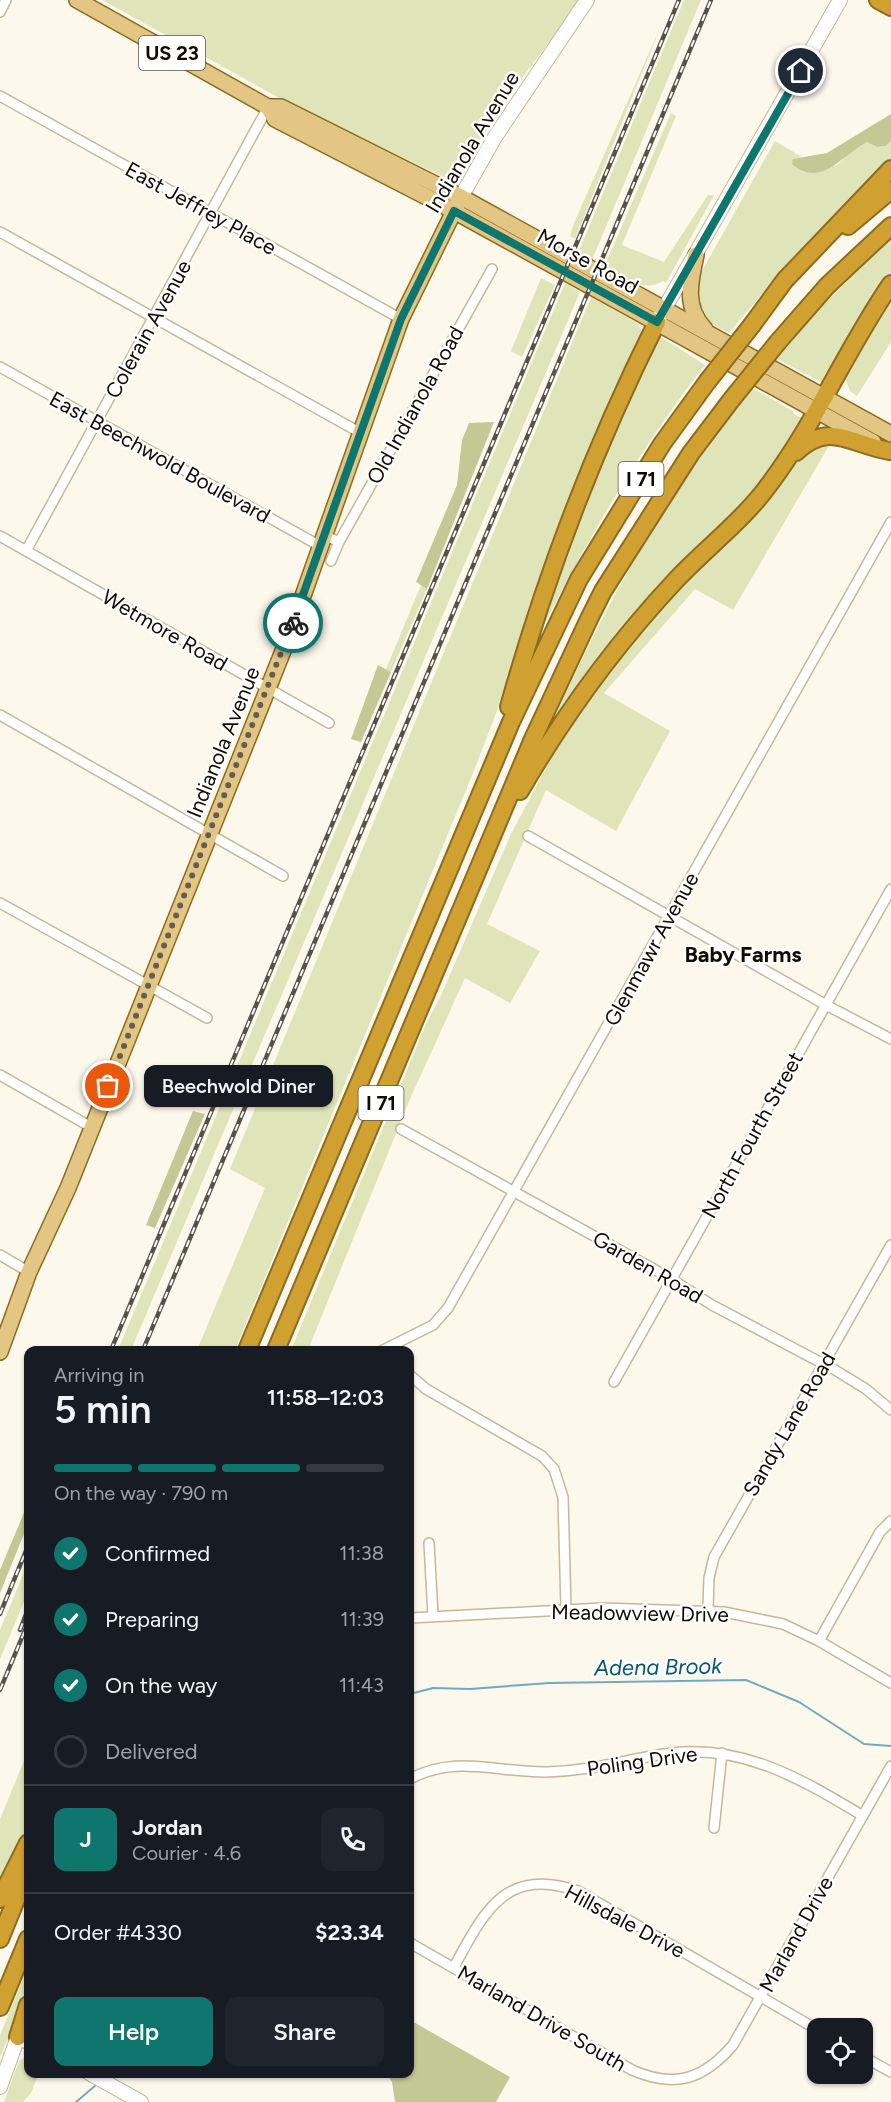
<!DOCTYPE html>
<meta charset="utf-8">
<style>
body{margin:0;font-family:Figtree,sans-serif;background:#20242c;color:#f1f3f6;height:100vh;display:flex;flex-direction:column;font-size:22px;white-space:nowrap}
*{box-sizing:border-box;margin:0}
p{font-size:20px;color:#9ea1a6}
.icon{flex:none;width:33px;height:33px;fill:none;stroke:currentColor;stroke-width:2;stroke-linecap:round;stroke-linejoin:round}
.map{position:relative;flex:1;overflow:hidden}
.panel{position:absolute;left:24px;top:1346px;width:390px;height:732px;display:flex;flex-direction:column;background:#171b24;border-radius:12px;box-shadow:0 2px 4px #0004}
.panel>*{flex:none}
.fabs{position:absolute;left:807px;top:2018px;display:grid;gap:12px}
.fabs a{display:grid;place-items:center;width:66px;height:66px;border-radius:12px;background:#171b24;box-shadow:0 2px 4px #0004;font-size:30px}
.pin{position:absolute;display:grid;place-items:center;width:51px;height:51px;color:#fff;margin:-26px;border:3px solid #fff;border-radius:50%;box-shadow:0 2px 6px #0007}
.courier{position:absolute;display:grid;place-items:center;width:60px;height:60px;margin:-30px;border:4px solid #0f766e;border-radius:50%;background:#fff;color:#222;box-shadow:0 2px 8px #0007}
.bubble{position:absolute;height:42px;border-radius:12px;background:#171b24;box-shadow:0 2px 4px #0004;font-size:20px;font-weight:600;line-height:42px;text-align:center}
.headline em{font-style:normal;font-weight:600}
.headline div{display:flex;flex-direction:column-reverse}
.headline{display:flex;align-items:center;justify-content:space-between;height:102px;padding:0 30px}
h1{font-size:39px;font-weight:600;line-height:45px}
.bar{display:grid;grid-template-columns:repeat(4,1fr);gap:9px 6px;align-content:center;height:72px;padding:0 30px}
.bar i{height:8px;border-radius:4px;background:#363941}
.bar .selected{background:#0f766e}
.bar p{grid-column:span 4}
.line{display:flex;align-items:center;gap:15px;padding:0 30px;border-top:2px solid #363941}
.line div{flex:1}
.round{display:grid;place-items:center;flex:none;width:63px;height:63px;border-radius:12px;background:#20242c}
ol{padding:0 30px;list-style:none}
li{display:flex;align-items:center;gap:18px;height:66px}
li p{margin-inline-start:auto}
li .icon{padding:6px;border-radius:50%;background:#0f766e;color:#fff;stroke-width:4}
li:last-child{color:#9ea1a6}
li i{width:33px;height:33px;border:3px solid #363941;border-radius:50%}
.button{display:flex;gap:12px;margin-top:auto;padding:12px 30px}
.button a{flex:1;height:69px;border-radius:12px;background:#0f766e;color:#fff;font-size:24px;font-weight:600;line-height:69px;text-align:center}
.button a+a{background:#20242c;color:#f1f3f6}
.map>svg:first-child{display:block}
</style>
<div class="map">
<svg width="891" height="2102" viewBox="0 0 891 2102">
<rect width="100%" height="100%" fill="#fdf8ec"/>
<path fill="#e0e4b9" d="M102 0H581L513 90 455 178 448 179 283 100Z
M684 0H701L592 260 578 253Z
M663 21 575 239 570 236 574 223Z
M671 113 676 116 622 245 664 262 708 195H714L666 283 663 281C644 294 621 276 604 267Z
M775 141 802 157 793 159 836 166 855 148 867 142 877 147 886 146 891 141V159L794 256 729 333C703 321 687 307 701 277L699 276Z
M891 238V273L829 376 826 374 821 382 777 359 815 313Z
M541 278 555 285 522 357 511 351Z
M565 283 580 292 131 1350H118Z
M891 295V342L857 396 850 391 846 380 842 379Z
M591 297 637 323 641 329V344L608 404 585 459 510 677 473 773 235 1350H197L265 1188 230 1169Z
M661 337 705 365C639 449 587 541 538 636L590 477 655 340Z
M752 388 793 411 794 414 803 419 776 465 543 742C600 616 663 495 752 388Z
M833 439 733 610 695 589 604 693 670 731 616 831 546 790 487 924 540 951 510 1003 465 978 410 1099 308 1350H291L426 1024 442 993 511 834 573 717 657 609 762 509 800 456Z
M421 585 427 589 391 672 386 669Z
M28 1563V1592L0 1659V1630Z
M28 1751V1826L0 1884V1819Z
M28 1967V1994L0 2057V2035Z
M28 2054V2073H39L31 2093 23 2102H4L19 2061Z"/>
<path fill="#c3c895" d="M891 114V141L886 146 877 147 867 142C842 155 821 189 792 164L793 159 827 153Z
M494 422 427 589 416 582 457 485 462 440 469 423Z
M378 665 391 672 361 742 351 739Z
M193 1111 205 1114 155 1228 146 1225Z
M28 1503V1524L0 1593V1570Z
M410 2020 510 2077 496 2102H395L392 2082 386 2073H410Z"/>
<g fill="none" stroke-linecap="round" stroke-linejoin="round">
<path stroke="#71a9c1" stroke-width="2" d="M410 1694 433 1688 470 1689 549 1683 746 1680 799 1702 864 1744 891 1746
M157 2073H172
M106 2074 107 2073
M76 2102 96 2085"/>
<g stroke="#c5b89a" stroke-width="12">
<path id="minor" d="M0 12 6 0
M0 96 401 319
M0 232 359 432
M0 367 320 546
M324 535 339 542 492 269
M0 536 329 723
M26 551 268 107
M331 561 339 542
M0 715 283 876
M528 836 826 1005 891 1039
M0 903 207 1018
M0 1075 91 1127
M401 1129 668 1277 712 1305 835 1370 866 1389 891 1410
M0 1255 29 1272
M383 1350 433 1325 448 1308 891 522
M410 1375 426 1389 542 1456 554 1469 563 1497 566 1609
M614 1382 891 889
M429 1543 433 1616
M708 1610 709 1578 714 1557 891 1245
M410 1618 602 1608 724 1612 783 1624 819 1641 891 1683
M819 1641 880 1532 891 1521
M410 1779C455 1754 499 1773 547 1772 591 1771 623 1760 664 1754 739 1742 800 1778 863 1816
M714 1828 722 1753
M410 1943 632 2070C675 2089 704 2079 733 2045L891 1766
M454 1967C484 1912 505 1866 578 1891L818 2030
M862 2056 891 2072"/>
</g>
<g stroke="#c5b89a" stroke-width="16">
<path id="secondary" d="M461 197 495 137 587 0
M659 318 840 0
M89 2073 141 2102
M0 2087 18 2037 28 2042"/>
</g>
<g stroke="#8d6c21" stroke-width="18">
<path id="primary" d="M77 0 268 107H281L461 197 891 434
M268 107 275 119 454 211 873 442
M696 255C690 282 684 308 705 329
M0 1352 29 1272 68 1188 287 641 401 319 461 197"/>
</g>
<g stroke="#8d6c21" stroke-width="20">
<path id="motorway" d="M878 0 891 7
M848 226 891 190
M752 325 785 280 891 169
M778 342 827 286 891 226
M796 452C831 420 850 445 890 451
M509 707C546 574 595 446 657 322
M520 791C564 715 616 644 676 580 707 547 745 519 771 482 817 420 847 348 891 284
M247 1350 511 722 579 579 662 444 707 382
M276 1350 533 739 589 619 603 591 691 453 732 399
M0 1899 28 1843
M0 1939 28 1870
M0 2007 28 1939
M18 2037 28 2005"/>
</g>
<use href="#minor" stroke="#fff" stroke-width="9"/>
<use href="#secondary" stroke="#fff" stroke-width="14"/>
<use href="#primary" stroke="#e3c683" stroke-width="15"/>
<use href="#motorway" stroke="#d0a031" stroke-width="16"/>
<g stroke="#575249" stroke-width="4.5">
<path id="rail" d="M111 1350 679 0
M143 1350 711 0
M0 1614 28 1546
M20 1630 28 1609
M0 1690 28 1623"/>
</g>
<use href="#rail" stroke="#fff" stroke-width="2" stroke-dasharray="7" stroke-linecap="butt"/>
<g stroke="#8d6c21" stroke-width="20" stroke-linecap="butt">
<path id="motorway-bridge" d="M707 382 752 325
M732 399 778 342"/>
</g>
<use href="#motorway-bridge" stroke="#d0a031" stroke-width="16"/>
</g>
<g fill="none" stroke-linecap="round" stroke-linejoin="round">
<path stroke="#635e55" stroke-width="6" stroke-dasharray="0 10.8" d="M108 1086 293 623"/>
<path stroke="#0f766e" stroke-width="8" d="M293 623 401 319 454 211 657 322 801 71"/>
</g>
<g text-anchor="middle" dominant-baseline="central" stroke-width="5" stroke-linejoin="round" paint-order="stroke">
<g fill="#fff" stroke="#58544f" stroke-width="1.5">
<rect x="139" y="36" width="66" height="34" rx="4.5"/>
<rect x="618.5" y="462" width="45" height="34" rx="4.5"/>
<rect x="358.5" y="1086" width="45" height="34" rx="4.5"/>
</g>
<g font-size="20" font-weight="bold" fill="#100b03">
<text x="172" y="53">US 23</text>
<text x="641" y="479">I 71</text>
<text x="381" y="1103">I 71</text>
</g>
<g font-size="21" fill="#100b03" stroke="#fff">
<text transform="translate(472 142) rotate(-59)">Indianola Avenue</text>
<text transform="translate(201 208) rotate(29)">East Jeffrey Place</text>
<text transform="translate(588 261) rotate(29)">Morse Road</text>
<text transform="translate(148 329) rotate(-61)">Colerain Avenue</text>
<text transform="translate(415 405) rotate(-61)">Old Indianola Road</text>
<text transform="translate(160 457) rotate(29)">East Beechwold Boulevard</text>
<text transform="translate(165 630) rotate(30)">Wetmore Road</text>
<text transform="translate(223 742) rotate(-68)">Indianola Avenue</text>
<text transform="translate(651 949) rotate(-61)">Glenmawr Avenue</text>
<text transform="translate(752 1135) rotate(-61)">North Fourth Street</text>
<text transform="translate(648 1267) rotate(30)">Garden Road</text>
<text transform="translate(789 1424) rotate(-60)">Sandy Lane Road</text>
<text transform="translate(640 1613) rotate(1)">Meadowview Drive</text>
<text transform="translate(642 1761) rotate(-8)">Poling Drive</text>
<text transform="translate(625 1921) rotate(28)">Hillsdale Drive</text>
<text transform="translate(796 1934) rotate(-61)">Marland Drive</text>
<text transform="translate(542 2018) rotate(30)">Marland Drive South</text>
</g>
<g font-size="22" font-weight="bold" fill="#100b03" stroke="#fff">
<text x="743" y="954">Baby Farms</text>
</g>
<g font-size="22" font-style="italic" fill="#08556f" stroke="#fff">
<text transform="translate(658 1667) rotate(-1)">Adena Brook</text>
</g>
</g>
</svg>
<div class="fabs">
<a><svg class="icon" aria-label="locate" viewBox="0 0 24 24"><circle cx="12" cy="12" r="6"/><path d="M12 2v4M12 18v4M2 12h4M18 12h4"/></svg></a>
</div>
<div class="pin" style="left:108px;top:1086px;background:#ea580c"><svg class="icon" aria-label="bag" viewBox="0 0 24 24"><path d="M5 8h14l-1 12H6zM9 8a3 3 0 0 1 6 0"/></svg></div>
<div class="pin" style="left:801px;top:71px;background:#1f2937"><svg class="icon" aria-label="home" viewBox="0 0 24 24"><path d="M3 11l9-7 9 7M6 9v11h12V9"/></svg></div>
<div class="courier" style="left:293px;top:623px"><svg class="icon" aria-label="bike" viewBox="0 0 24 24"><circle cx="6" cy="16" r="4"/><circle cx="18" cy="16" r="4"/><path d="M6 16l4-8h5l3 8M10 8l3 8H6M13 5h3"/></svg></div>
<div class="bubble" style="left:144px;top:1065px;width:189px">Beechwold Diner</div>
<section class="panel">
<div class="headline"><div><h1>5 min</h1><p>Arriving in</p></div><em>11:58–12:03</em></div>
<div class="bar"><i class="selected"></i><i class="selected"></i><i class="selected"></i><i></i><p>On the way · 790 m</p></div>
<ol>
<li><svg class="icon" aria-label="check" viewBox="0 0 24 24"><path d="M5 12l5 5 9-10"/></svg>Confirmed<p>11:38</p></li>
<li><svg class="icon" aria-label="check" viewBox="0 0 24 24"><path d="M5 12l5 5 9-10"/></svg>Preparing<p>11:39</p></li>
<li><svg class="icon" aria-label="check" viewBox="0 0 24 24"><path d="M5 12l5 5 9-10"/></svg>On the way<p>11:43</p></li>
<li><i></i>Delivered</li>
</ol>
<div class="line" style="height:108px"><b class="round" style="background:#0f766e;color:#fff">J</b><div><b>Jordan</b><p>Courier · 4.6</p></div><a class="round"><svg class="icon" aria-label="phone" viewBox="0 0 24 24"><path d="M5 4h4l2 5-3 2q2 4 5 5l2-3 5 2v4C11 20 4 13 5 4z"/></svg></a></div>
<div class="line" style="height:78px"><div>Order #4330</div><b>$23.34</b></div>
<div class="button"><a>Help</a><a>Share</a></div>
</section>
</div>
